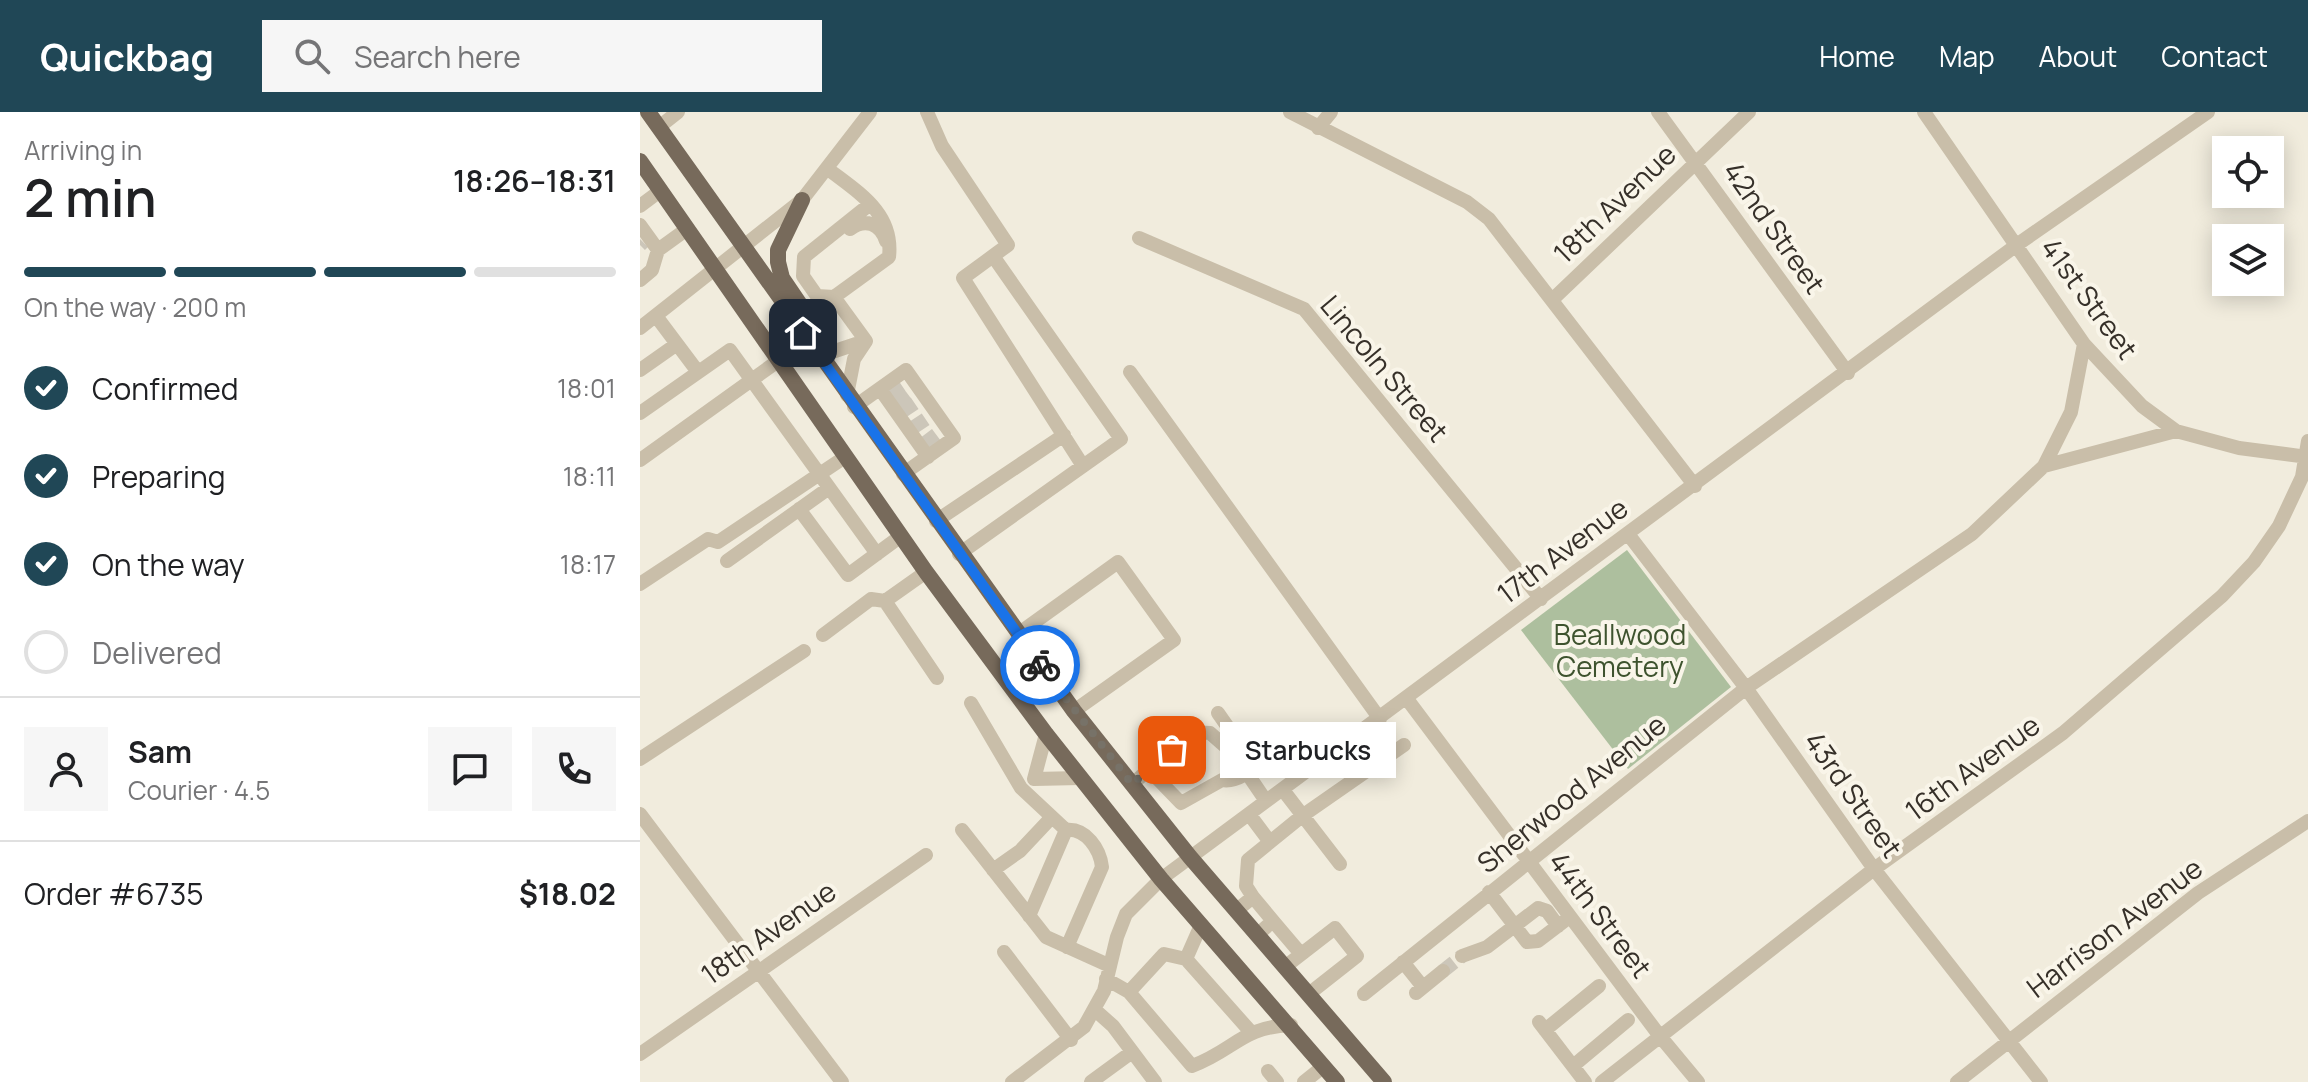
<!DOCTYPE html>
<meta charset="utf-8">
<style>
body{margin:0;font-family:Manrope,sans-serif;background:#f6f6f6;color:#202124;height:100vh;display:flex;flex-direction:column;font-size:30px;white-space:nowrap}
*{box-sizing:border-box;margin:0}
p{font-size:26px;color:#757577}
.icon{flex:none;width:44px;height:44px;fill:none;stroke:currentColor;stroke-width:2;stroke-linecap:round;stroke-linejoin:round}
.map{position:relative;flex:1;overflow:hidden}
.side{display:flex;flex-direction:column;background:#fff;width:640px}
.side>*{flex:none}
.controls{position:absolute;left:1572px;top:24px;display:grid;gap:16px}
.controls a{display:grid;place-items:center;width:72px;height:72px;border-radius:0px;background:#fff;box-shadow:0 4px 20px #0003;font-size:40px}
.pin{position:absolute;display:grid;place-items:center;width:68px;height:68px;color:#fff;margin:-34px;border-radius:16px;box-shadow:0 4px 12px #0006}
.courier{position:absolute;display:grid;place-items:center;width:80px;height:80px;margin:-40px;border:6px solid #1a73e8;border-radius:50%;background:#fff;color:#222;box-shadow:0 2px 10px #0007}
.bubble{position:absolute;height:56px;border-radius:0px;background:#fff;box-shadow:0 4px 20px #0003;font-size:26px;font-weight:600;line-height:56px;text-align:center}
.head em{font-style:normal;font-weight:600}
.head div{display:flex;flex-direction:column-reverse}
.head{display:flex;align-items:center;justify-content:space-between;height:136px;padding:0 24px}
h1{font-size:52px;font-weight:600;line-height:60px}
.bar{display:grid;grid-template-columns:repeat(4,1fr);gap:12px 8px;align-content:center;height:96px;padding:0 24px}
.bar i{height:10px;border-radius:6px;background:#e0e0e0}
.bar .active{background:#204756}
.bar p{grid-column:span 4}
.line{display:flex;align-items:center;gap:20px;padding:0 24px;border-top:2px solid #e0e0e0}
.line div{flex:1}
.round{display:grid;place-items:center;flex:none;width:84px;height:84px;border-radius:0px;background:#f6f6f6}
ol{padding:0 24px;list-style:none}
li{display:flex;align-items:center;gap:24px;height:88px}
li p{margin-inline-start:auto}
li .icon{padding:8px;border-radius:50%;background:#204756;color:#fff;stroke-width:4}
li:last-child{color:#757577}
li i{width:44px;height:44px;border:4px solid #e0e0e0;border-radius:50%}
header{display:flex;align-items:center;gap:48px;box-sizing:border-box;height:112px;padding:0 40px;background:#204756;color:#fff}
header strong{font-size:38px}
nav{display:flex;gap:44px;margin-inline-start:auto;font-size:28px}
.search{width:560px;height:72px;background:#f6f6f6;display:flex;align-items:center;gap:20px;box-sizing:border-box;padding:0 28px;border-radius:0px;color:#757577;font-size:30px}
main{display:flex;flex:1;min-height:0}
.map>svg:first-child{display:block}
</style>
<header>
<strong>Quickbag</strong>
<div class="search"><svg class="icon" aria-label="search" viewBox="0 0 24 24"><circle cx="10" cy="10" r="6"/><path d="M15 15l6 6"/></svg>Search here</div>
<nav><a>Home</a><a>Map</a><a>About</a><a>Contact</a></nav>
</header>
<main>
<section class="side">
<div class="head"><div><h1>2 min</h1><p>Arriving in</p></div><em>18:26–18:31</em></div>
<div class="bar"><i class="active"></i><i class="active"></i><i class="active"></i><i></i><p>On the way · 200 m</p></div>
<ol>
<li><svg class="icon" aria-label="check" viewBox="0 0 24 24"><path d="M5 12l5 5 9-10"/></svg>Confirmed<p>18:01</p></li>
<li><svg class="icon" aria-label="check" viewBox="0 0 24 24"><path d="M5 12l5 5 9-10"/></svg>Preparing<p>18:11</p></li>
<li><svg class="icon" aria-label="check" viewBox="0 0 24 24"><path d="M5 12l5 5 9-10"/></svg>On the way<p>18:17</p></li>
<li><i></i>Delivered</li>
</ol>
<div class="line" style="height:144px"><a class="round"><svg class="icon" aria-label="person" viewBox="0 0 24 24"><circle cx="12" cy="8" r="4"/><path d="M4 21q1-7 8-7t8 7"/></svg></a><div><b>Sam</b><p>Courier · 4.5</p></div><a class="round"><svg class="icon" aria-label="chat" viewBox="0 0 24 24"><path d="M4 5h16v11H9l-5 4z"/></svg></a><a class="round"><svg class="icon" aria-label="phone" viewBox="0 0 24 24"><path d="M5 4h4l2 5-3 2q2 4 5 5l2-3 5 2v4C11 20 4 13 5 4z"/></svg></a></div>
<div class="line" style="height:104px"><div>Order #6735</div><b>$18.02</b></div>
</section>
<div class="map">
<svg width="1668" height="970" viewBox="0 0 1668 970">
<rect width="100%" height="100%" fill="#f1ecdd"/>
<path fill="#adbf9e" d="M987 438 1091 575 988 657 881 518Z"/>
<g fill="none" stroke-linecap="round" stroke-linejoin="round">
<path stroke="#ccc6b9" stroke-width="14" stroke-dasharray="14 7" stroke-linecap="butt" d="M0 133 3 130
M250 281 262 273
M257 291 269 282
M263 299 275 291
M274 315 286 307
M285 331 297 322
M803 859 822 844"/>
<path stroke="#c9bea9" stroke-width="14" d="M287 0 302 34 368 133 353 144
M650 0 827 90 849 107 1055 374
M1018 0 1208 261
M1284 0 1444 232 1502 294 1536 319 1599 336 1668 345
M19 15 38 0
M678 16 691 0
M188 57C219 81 254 101 249 145L194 185 177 184 163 164 164 145 229 93
M0 94 20 79
M0 113 18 138 12 158 0 168
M210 117C225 106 240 111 246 129
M499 126 664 197 901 487
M18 138 47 117
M194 185 226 229
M912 188 1109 0
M16 204 58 260
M0 216 162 88 230 0
M180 244 225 229
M0 258 37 232
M490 260 740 607
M240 277 288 345
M207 283 214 247 226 229
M214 295 266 258 314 326 263 362
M0 301 90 238 237 442
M0 348 138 249
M1404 354 1431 300 1444 232
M159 397 208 463 261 424
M296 409 424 323
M988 422 1106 576 1234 757 1401 970
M319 442 481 327 353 144 323 166 443 354
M87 449 189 376
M0 472 68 427 78 430 205 345
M245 489 297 566
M378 522 478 450 534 528 434 599
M183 523 231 487 245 489 286 460
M767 587 1019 923 1058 970
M331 591 381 676 426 718
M578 601 615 654
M724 618 744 647
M406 622 394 667 440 666
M0 647 164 539
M510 659 541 691 582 668C600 672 623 649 637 639
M492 672C513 657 540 617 570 621L594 642 626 689
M643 678 700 752
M0 702 202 970
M609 702 630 730
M322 718 406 825 468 853
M353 758 380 739 411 706
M849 780 887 830 898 829 923 810
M613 785 606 774 608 748 662 704 764 633
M597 798 613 785 633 809 618 822
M389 804 426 718C446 716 460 737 462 755L427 835
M633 809 661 842
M364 840 431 928
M822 844 847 835 898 796 907 799 918 814
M546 847 561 813
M763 850 783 875
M646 854 695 816 717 844 670 881
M466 867 489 880 552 954C595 938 601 915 651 913
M489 880 524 842 546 847 610 919
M776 881 803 859
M724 882 1106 576 1332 422 1404 354 1536 319
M455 898 473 914 515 970
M899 910 945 970
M905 918 959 874
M0 942 286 743
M933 954 988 908
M628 959 637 970
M372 970 444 915 464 879 477 825 486 802 521 767 1378 132 1568 0
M451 970 492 940
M664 970 684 954
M962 970 1234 757 1423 621 1582 484 1614 450 1639 414 1662 365 1668 329
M1317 970 1558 781 1668 709"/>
<path stroke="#776a5b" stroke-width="16" d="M8 0 434 599 550 745 744 970
M0 49 286 460 406 622 521 767 697 970
M162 88 138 138V150L142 166 176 216 178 240"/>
</g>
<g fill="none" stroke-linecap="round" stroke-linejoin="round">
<path stroke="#777268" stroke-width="8" stroke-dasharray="0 14.4" d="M400 553 492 672 532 638"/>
<path stroke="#1a73e8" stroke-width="10" d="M163 221 400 553"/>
</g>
<g text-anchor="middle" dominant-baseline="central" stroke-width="8" stroke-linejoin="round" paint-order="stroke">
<g font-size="28" fill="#363029" stroke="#f9f5e9">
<text transform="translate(974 91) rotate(-44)">18th Avenue</text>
<text transform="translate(1135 115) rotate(55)">42nd Street</text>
<text transform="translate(1450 186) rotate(54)">41st Street</text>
<text transform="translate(745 256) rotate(50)">Lincoln Street</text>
<text transform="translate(922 438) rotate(-37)">17th Avenue</text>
<text transform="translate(1332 655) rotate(-36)">16th Avenue</text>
<text transform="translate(931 681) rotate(-39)">Sherwood Avenue</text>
<text transform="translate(1214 682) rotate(55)">43rd Street</text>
<text transform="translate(961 802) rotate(53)">44th Street</text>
<text transform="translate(1474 815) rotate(-37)">Harrison Avenue</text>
<text transform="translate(128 820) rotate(-35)">18th Avenue</text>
</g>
<g font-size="28" fill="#3e532e" stroke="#f9f5e9">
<text x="980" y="522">Beallwood<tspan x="980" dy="32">Cemetery</tspan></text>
</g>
</g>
</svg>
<div class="controls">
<a><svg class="icon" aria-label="locate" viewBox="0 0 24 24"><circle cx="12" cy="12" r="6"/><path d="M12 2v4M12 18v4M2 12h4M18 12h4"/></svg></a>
<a><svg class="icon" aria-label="layers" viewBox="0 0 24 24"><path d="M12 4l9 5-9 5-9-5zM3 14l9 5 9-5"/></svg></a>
</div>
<div class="pin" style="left:532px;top:638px;background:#ea580c"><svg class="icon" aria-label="bag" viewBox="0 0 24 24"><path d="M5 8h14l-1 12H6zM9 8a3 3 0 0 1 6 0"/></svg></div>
<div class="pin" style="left:163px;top:221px;background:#1f2937"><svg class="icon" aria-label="home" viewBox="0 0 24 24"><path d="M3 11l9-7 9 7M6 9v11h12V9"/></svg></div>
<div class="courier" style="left:400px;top:553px"><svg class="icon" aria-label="bike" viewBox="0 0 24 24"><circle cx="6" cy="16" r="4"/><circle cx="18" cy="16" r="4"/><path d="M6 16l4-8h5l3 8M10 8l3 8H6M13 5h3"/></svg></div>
<div class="bubble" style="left:580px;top:610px;width:176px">Starbucks</div>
</div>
</main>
